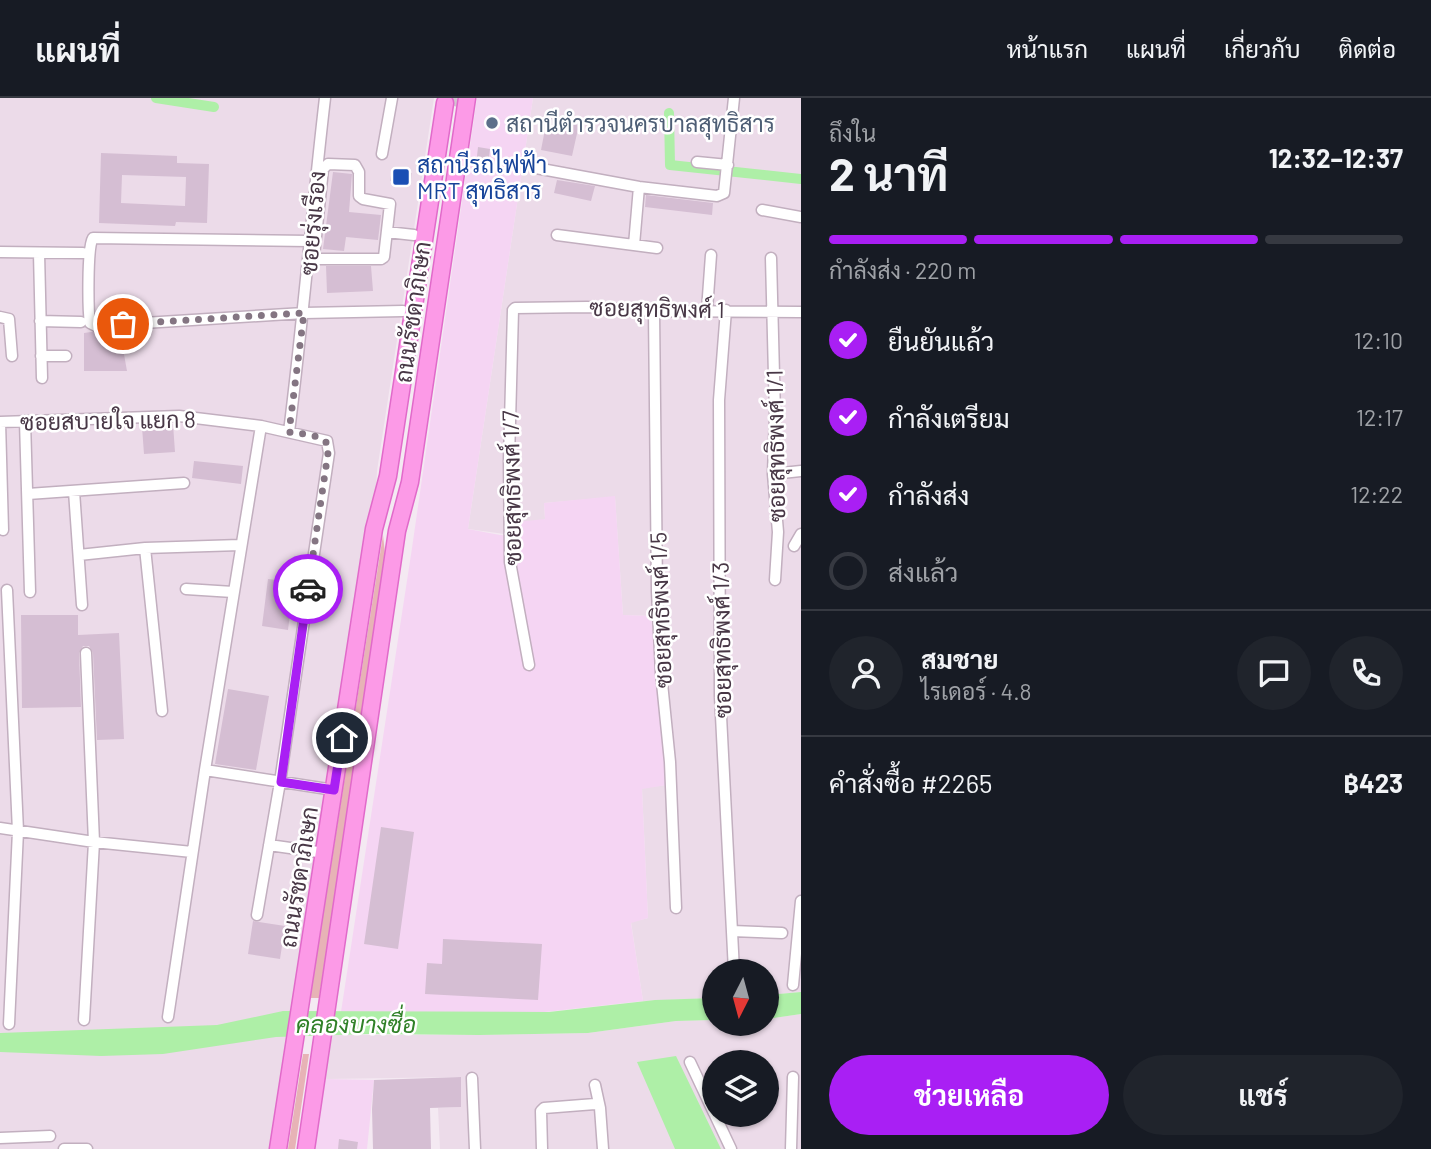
<!DOCTYPE html>
<html lang="th">
<meta charset="utf-8">
<style>
body{margin:0;font-family:Barlow,Sarabun,sans-serif;background:#20242c;color:#f1f3f6;height:100vh;display:flex;flex-direction:column;font-size:26px;white-space:nowrap}
*{box-sizing:border-box;margin:0}
p{font-size:23px;color:#9ea1a6}
.icon{flex:none;width:38px;height:38px;fill:none;stroke:currentColor;stroke-width:2;stroke-linecap:round;stroke-linejoin:round}
.map{position:relative;flex:1;overflow:hidden}
.details{display:flex;flex-direction:column;background:#171b24;width:630px}
.details>*{flex:none}
.needle{width:46px;rotate:186deg}
.fabs{position:absolute;left:702px;top:861px;display:grid;gap:14px}
.fabs a{display:grid;place-items:center;width:77px;height:77px;border-radius:50%;background:#171b24;box-shadow:0 2px 5px #0004;font-size:35px}
.pin{position:absolute;display:grid;place-items:center;width:60px;height:60px;color:#fff;margin:-30px;border:4px solid #fff;border-radius:50%;box-shadow:0 2px 7px #0007}
.courier{position:absolute;display:grid;place-items:center;width:70px;height:70px;margin:-35px;border:5px solid #a91ff4;border-radius:50%;background:#fff;color:#222;box-shadow:0 2px 9px #0007}
.overview em{font-style:normal;font-weight:700}
.overview div{display:flex;flex-direction:column-reverse}
.overview{display:flex;align-items:center;justify-content:space-between;height:119px;padding:0 28px}
h1{font-size:46px;font-weight:700;line-height:52px}
.bar{display:grid;grid-template-columns:repeat(4,1fr);gap:10px 7px;align-content:center;height:84px;padding:0 28px}
.bar i{height:9px;border-radius:5px;background:#363941}
.bar .active{background:#a91ff4}
.bar p{grid-column:span 4}
.line{display:flex;align-items:center;gap:18px;padding:0 28px;border-top:2px solid #363941}
.line div{flex:1}
.round{display:grid;place-items:center;flex:none;width:74px;height:74px;border-radius:37px;background:#20242c}
ol{padding:0 28px;list-style:none}
li{display:flex;align-items:center;gap:21px;height:77px}
li p{margin-inline-start:auto}
li .icon{padding:7px;border-radius:50%;background:#a91ff4;color:#fff;stroke-width:4}
li:last-child{color:#9ea1a6}
li i{width:38px;height:38px;border:4px solid #363941;border-radius:50%}
.button{display:flex;gap:14px;margin-top:auto;padding:14px 28px}
.button a{flex:1;height:80px;border-radius:42px;background:#a91ff4;color:#fff;font-size:28px;font-weight:700;line-height:80px;text-align:center}
.button a+a{background:#20242c;color:#f1f3f6}
header{display:flex;align-items:center;gap:42px;box-sizing:border-box;height:98px;padding:0 35px;background:#171b24;border-bottom:2px solid #363941}
header strong{font-size:33px}
nav{display:flex;gap:38px;margin-inline-start:auto;font-size:24px}
main{display:flex;flex:1;min-height:0}
.map>svg:first-child{display:block}
</style>
<header>
<strong>แผนที่</strong>
<nav><a>หน้าแรก</a><a>แผนที่</a><a>เกี่ยวกับ</a><a>ติดต่อ</a></nav>
</header>
<main>
<div class="map">
<svg width="801" height="1051" viewBox="0 0 801 1051">
<rect width="100%" height="100%" fill="#f4e9f2"/>
<path fill="#ecdbe9" fill-rule="evenodd" d="M0 0H434L377 373 374 431 278 1051H0Z
M533 0H801V894L767 897 766 873H714V900L643 903 631 824 648 820 642 690 666 687 651 518 623 517 615 399 544 405 545 421 519 438 468 431Z
M801 916V1051H440L438 1010 461 1009 460 979 325 981 331 937H479L588 935 676 923 714 922V926H766L767 921ZM714 964H766V1017H714Z"/>
<path fill="#f5d5f3" d="M477 0H533L468 431 500 437 518 438 517 424 545 421 544 405 615 398 623 517 651 518 667 687 642 691 648 820 631 825 643 903 545 914H341L412 450Z
M325 981 374 982 367 1051H314Z"/>
<path fill="#e7b3b6" d="M383 437 387 473 319 900H310Z
M303 956H309L295 1051H288Z"/>
<path fill="#aeefa7" d="M801 894V916L767 921V897Z
M714 900V922L676 923 588 935 479 937 369 936 276 939 163 956 101 958 0 954V935L217 927 283 913 549 914 655 902Z
M676 958 721 1051H675L637 964Z"/>
<g fill="none" stroke-linecap="round" stroke-linejoin="round">
<path stroke="#aeefa7" stroke-width="10" d="M156 0 214 9
M669 15 670 67 801 81"/>
</g>
<path fill="#d5bed3" fill-rule="evenodd" d="M548 16 580 22 572 58 541 52Z
M478 49 490 51 488 68 476 67Z
M101 55 177 58V65L209 66 207 125 176 124 175 128 99 125ZM122 77 186 79 185 108 121 105Z
M392 72 412 75 411 86 390 83Z
M333 74 352 76 349 114 381 117 378 142 346 139 344 153 323 151Z
M557 82 595 88 591 103 554 95Z
M646 97 713 105 712 117 645 109Z
M326 168H371L373 193 327 195Z
M91 234H120L127 273H84V235Z
M173 326 175 354 144 356 142 329Z
M194 363 243 368 241 386 192 380Z
M268 481 294 484 288 532 262 528Z
M21 517H78V537L119 535 124 641 97 642 93 555 89 548H83L79 555 81 609 22 610Z
M228 591 269 598 256 672 215 666Z
M381 729 414 734 398 851 364 846Z
M253 823 285 828 280 861 248 856Z
M443 841 542 846 538 902 425 896 427 865 442 866Z
M461 979V1009L430 1010 431 1051H373L372 1011 374 982Z
M339 1041 358 1044 357 1051H338Z"/>
<g fill="none" stroke-linecap="round" stroke-linejoin="round">
<path stroke="#d2c5d0" stroke-width="16" stroke-dasharray="16 8" stroke-linecap="butt" d="M454 8 456 0"/>
<g stroke="#c2afbf" stroke-width="13">
<path id="street" d="M382 56 392 0
M697 64 728 67
M328 66 355 67 359 74V98L363 101 390 106 384 159 381 161H320L314 158 323 71Z
M536 70 639 89 717 98 724 95 734 0
M762 112 801 119
M387 134 414 137
M557 137 657 150
M309 143 93 140C87 149 88 213 90 225L96 228 304 215 403 213
M634 147 639 89
M0 154 83 155
M39 155 42 280
M771 160 775 317 773 376 778 434 775 482
M707 212 711 157
M726 212 719 302 720 598 734 873
M654 213 657 493 661 575 670 664 676 810
M0 219 9 221 12 258
M40 223 81 224
M41 258H66
M25 323 30 494
M0 324 179 318 261 328 327 343 329 355 280 684 257 817
M0 324 3 432
M289 334C303 223 312 111 325 0
M773 376 801 373
M74 393 82 507
M28 396 184 385
M794 448 801 436
M145 450 162 613
M79 457 145 450 240 447
M186 491 233 494
M7 492 18 733 9 926
M529 567 510 464 509 361 513 212 515 210 587 209 654 213 801 214
M205 672 334 692
M0 730 94 744 192 754
M269 747 325 755
M732 833 782 835
M793 887 801 803
M168 919 205 672 261 328
M84 922 94 744 86 555
M690 964 714 1015
M472 980 475 1051
M595 987 600 1010 603 1051
M715 1017 731 1051
M0 1040 50 1038
M64 1051H87
M542 1051 541 1013 544 1010 595 1006 598 1007
M791 1051 793 979"/>
</g>
<g stroke="#e16aca" stroke-width="19">
<path id="primary" d="M278 1051 374 431 388 378 445 5
M306 1051 397 433 410 384 467 0"/>
</g>
<use href="#street" stroke="#fff" stroke-width="10"/>
<use href="#primary" stroke="#fc9ae7" stroke-width="16"/>
</g>
<g fill="none" stroke-linecap="round" stroke-linejoin="round">
<path stroke="#847582" stroke-width="7" stroke-dasharray="0 12.6" d="M123 226 304 215 289 334C301 336 322 336 329 348L308 491"/>
<path stroke="#a91ff4" stroke-width="9" d="M308 491 281 684 334 692 342 640"/>
</g>
<circle fill="#5c6f8a" stroke="#fff" stroke-width="2.5" cx="492" cy="25" r="7"/>
<rect fill="#1a4fb4" stroke="#fff" stroke-width="2.5" x="392" y="70" width="18" height="18" rx="3.5"/>
<g text-anchor="middle" dominant-baseline="central" stroke-width="5" stroke-linejoin="round" paint-order="stroke">
<g font-size="23" fill="#4e5e75" stroke="#fff" text-anchor="start">
<text x="506" y="25">สถานีตำรวจนครบาลสุทธิสาร</text>
</g>
<g font-size="23" fill="#164399" stroke="#fff" text-anchor="start">
<text x="417" y="66">สถานีรถไฟฟ้า<tspan x="417" dy="26">MRT สุทธิสาร</tspan></text>
</g>
<g font-size="23" fill="#483746" stroke="#fff">
<text transform="translate(312 125) rotate(-85)">ซอยรุ่งเรือง</text>
<text transform="translate(657 210) rotate(1)">ซอยสุทธิพงศ์ 1</text>
<text transform="translate(412 214) rotate(-82)">ถนนรัชดาภิเษก</text>
<text transform="translate(108 322) rotate(-1)">ซอยสบายใจ แยก 8</text>
<text transform="translate(775 348) rotate(-91)">ซอยสุทธิพงศ์ 1/1</text>
<text transform="translate(511 390) rotate(-91)">ซอยสุทธิพงศ์ 1/7</text>
<text transform="translate(660 512) rotate(-92)">ซอยสุทธิพงศ์ 1/5</text>
<text transform="translate(721 542) rotate(-91)">ซอยสุทธิพงศ์ 1/3</text>
<text transform="translate(298 779) rotate(-81)">ถนนรัชดาภิเษก</text>
</g>
<g font-size="24" font-style="italic" fill="#308128" stroke="#fff">
<text x="356" y="925">คลองบางซื่อ</text>
</g>
</g>
</svg>
<div class="fabs">
<a><svg class="needle" viewBox="-14 -14 28 28"><path d="M0-13l5 13h-10z" fill="#e53935"/><path d="M0 13l5-13h-10z" fill="#9ea1a6"/></svg></a>
<a><svg class="icon" aria-label="layers" viewBox="0 0 24 24"><path d="M12 4l9 5-9 5-9-5zM3 14l9 5 9-5"/></svg></a>
</div>
<div class="pin" style="left:123px;top:226px;background:#ea580c"><svg class="icon" aria-label="bag" viewBox="0 0 24 24"><path d="M5 8h14l-1 12H6zM9 8a3 3 0 0 1 6 0"/></svg></div>
<div class="pin" style="left:342px;top:640px;background:#1f2937"><svg class="icon" aria-label="home" viewBox="0 0 24 24"><path d="M3 11l9-7 9 7M6 9v11h12V9"/></svg></div>
<div class="courier" style="left:308px;top:491px"><svg class="icon" aria-label="car" viewBox="0 0 24 24"><path d="M5 17H2v-5l4-1 3-4h7l3 4 3 1v5h-3M9 17h6M6 11h13"/><circle cx="7" cy="17" r="2"/><circle cx="17" cy="17" r="2"/></svg></div>
</div>
<section class="details">
<div class="overview"><div><h1>2 นาที</h1><p>ถึงใน</p></div><em>12:32–12:37</em></div>
<div class="bar"><i class="active"></i><i class="active"></i><i class="active"></i><i></i><p>กำลังส่ง · 220 m</p></div>
<ol>
<li><svg class="icon" aria-label="check" viewBox="0 0 24 24"><path d="M5 12l5 5 9-10"/></svg>ยืนยันแล้ว<p>12:10</p></li>
<li><svg class="icon" aria-label="check" viewBox="0 0 24 24"><path d="M5 12l5 5 9-10"/></svg>กำลังเตรียม<p>12:17</p></li>
<li><svg class="icon" aria-label="check" viewBox="0 0 24 24"><path d="M5 12l5 5 9-10"/></svg>กำลังส่ง<p>12:22</p></li>
<li><i></i>ส่งแล้ว</li>
</ol>
<div class="line" style="height:126px"><a class="round"><svg class="icon" aria-label="person" viewBox="0 0 24 24"><circle cx="12" cy="8" r="4"/><path d="M4 21q1-7 8-7t8 7"/></svg></a><div><b>สมชาย</b><p>ไรเดอร์ · 4.8</p></div><a class="round"><svg class="icon" aria-label="chat" viewBox="0 0 24 24"><path d="M4 5h16v11H9l-5 4z"/></svg></a><a class="round"><svg class="icon" aria-label="phone" viewBox="0 0 24 24"><path d="M5 4h4l2 5-3 2q2 4 5 5l2-3 5 2v4C11 20 4 13 5 4z"/></svg></a></div>
<div class="line" style="height:91px"><div>คำสั่งซื้อ #2265</div><b>฿423</b></div>
<div class="button"><a>ช่วยเหลือ</a><a>แชร์</a></div>
</section>
</main>
